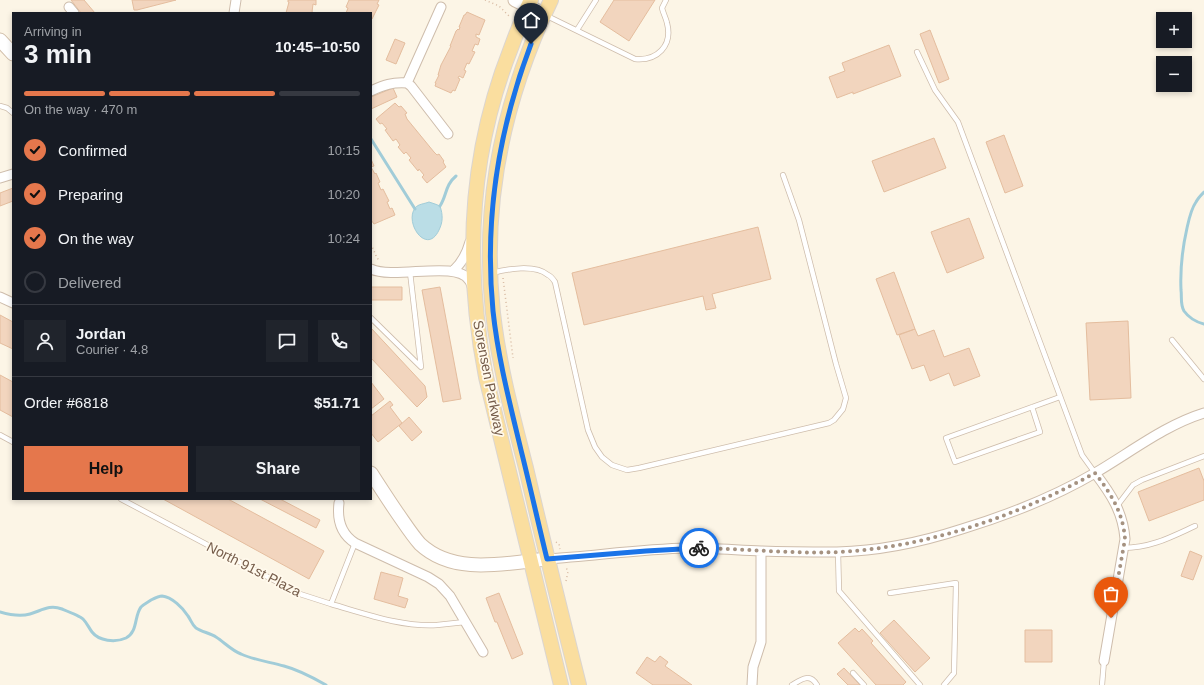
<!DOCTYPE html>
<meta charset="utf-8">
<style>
body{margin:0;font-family:Helvetica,sans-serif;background:#20242c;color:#f1f3f6;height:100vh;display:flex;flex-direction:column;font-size:15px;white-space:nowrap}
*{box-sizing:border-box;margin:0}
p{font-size:13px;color:#9ea1a6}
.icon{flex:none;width:22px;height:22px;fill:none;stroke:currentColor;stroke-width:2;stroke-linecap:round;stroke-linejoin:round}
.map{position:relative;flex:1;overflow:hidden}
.panel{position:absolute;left:12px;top:12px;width:360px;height:488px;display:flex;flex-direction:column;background:#171b24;border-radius:0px;box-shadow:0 2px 6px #0003}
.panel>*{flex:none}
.controls{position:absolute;left:1156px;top:12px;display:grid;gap:8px}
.controls a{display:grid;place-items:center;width:36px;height:36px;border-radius:0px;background:#171b24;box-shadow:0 2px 6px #0003;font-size:20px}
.pin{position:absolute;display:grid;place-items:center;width:34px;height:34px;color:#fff;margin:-41px -17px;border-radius:50% 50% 50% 0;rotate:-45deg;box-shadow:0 0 4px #0007}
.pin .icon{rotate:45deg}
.courier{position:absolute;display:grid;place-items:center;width:40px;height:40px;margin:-20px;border:3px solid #1a73e8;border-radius:50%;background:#fff;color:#222;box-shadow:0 1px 5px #0007}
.head em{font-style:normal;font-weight:800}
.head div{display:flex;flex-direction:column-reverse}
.head{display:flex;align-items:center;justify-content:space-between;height:68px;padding:0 12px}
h1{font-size:26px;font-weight:800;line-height:30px}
.bar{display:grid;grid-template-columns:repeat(4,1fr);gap:6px 4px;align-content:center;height:48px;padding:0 12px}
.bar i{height:5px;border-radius:3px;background:#363941}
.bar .on{background:#e5774c}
.bar p{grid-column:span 4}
.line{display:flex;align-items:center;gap:10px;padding:0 12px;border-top:1px solid #363941}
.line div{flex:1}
.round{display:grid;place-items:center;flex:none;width:42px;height:42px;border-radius:0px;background:#20242c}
ol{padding:0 12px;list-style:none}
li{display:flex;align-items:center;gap:12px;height:44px}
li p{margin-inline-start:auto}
li .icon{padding:4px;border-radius:50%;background:#e5774c;color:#111;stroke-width:4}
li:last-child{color:#9ea1a6}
li i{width:22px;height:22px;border:2px solid #363941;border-radius:50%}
.cta{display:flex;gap:8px;margin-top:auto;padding:8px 12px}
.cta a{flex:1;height:46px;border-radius:0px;background:#e5774c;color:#111;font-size:16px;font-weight:800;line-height:46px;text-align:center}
.cta a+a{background:#20242c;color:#f1f3f6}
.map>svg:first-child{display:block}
</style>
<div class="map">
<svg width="1204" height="685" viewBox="0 0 1204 685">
<rect width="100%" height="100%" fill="#fcf5e6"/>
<path fill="#badde6" stroke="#a1ccd8" d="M429 202 435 204 440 206C443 215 443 222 439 230 427 256 404 223 415 208 418 204 424 204 429 202Z"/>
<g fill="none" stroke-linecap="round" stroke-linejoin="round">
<path stroke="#a1ccd8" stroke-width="3" d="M371 139 415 209
M1204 192C1201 195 1198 198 1196 202 1191 209 1189 219 1187 228 1182 250 1180 268 1181 290 1182 297 1180 304 1184 311 1189 318 1196 322 1204 324
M440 206C447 195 445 185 456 176
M0 612C10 615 20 617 30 614 41 611 49 604 62 609 67 611 80 616 83 619 87 623 89 628 92 632 99 641 115 643 126 638 138 632 134 616 141 607 144 604 148 602 151 600 155 598 159 596 162 596 172 597 183 608 188 616 191 620 192 625 196 628 202 632 210 633 216 637 224 642 231 650 241 654 254 660 270 662 284 666 299 670 312 677 326 685"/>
</g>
<path fill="#f2d5be" stroke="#e4bd9e" d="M71 0H84L95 13H81Z
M132 0H176L137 10H134Z
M288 0H316V5L313 4 312 12 315 13H286L289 2H288Z
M349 0H379L377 4 379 5 372 19H371V13H346L348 8 346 7Z
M614 0H655L629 41 600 22Z
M467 12 485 20 479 35 476 34V37L480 39 478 45 475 44 472 51 475 52 469 64 467 63 464 70 466 71 463 78 459 76 458 78 460 79 455 91 453 90 451 93 435 86 436 83H435L439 75H438L441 65 451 46H450L456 31 458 29 459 30 460 27H459L464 15H465Z
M930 30 949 79 939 83 920 34Z
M395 39 405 43 396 64 386 60Z
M889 45 901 76 853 94V92L837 98 829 77 845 71 842 63Z
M393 88 397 97 371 109V97Z
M395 103 399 107 401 106 407 113 405 114 407 119 434 152 437 155 439 154 444 161 443 162 446 167 427 183 422 177 424 175 419 169 418 171 409 160 411 158 406 152 404 154 398 147 400 145 396 139 393 141 385 130 387 129 382 123 380 124 376 119Z
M1004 135 1023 186 1005 193 986 142Z
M934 138 946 168 884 192 872 161Z
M371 159 374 166 371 167 375 174 376 173 380 182 378 183 381 190 383 189 389 201 387 202 390 209 392 208 395 215 374 224 371 220Z
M13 188V201L0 206V193Z
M969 218 984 258 947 273 931 232Z
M758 227 771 279 712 294 716 308 706 310 703 296 584 325 572 273Z
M894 272 915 329 897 335 876 279Z
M371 287H402V300H371Z
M440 287 461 399 443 402 422 290Z
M0 315 13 322V349L0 343Z
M1128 321 1131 398 1090 400 1086 323Z
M371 328 425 386 427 397 417 407 371 358Z
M915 329 918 336 934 330 944 357 969 348 980 376 954 386 949 373 930 381 924 365 912 369 899 335Z
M0 375 13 382V417L0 410Z
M371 382 384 399 371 409Z
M390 401 393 405 390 407 402 423 378 442 371 433V416Z
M409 417 422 432 412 441 399 426Z
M1199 468 1204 481V500L1149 521 1138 492Z
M163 499H228L324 551 309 579Z
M260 499H280L320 520 316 528Z
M1190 551 1202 556 1193 580 1181 576Z
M381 572 403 578 398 596 408 599 405 608 374 599Z
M499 593 523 654 512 659 497 622H495L486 598Z
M894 620 930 658 915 672 880 633Z
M855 628 859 632 862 629 873 641 871 643 906 682 903 685H876L838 643Z
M1025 630H1052V662H1025Z
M660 656 668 662 665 666 692 685H653L636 673 647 657 655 662Z
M844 668 860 685H848L837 674Z"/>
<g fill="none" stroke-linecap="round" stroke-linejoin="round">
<g stroke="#cebdac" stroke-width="6">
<path id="lane" d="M545 15 635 59C657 61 673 46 667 23 666 18 663 13 662 8L666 0
M577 30 596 0
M917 52 935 90 958 122 1082 455 1095 473
M0 106 7 108 13 113
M492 273C507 269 535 264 548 275 551 276 553 279 555 282L588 430 595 447 602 457 612 465 627 470 639 468 829 423 834 420 843 409 846 398 836 364 799 220 783 175
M371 318 421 367 410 272
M1172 340 1204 379
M1032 407 1040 432 955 462 946 438 1060 397
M0 435 13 442
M121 499 300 594 331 604 355 543
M1117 506 1133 485 1142 480 1204 456
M1123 548C1151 548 1171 537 1195 526
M838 552 839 591 920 685
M890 593 956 583 954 673 944 685
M331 604C366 614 401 627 437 625 446 624 456 623 465 622
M853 673 864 685
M792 685C802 679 810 673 817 685
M1102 685 1104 661"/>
</g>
<g stroke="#cebdac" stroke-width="11">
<path id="street" d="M69 7 74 13
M234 13 236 0
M407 83 441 7
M407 83 411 86 448 134
M371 91C384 85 392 82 407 83
M0 178 13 174
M371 269C394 280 456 260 469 280 471 282 472 286 473 289
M453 271C462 263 467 253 470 242
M0 297 13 303
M1095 473C1111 494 1123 512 1125 539L1104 661
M339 503C337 519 341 534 355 543L428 577 439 584 450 596 483 652
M547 559C594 556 641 549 688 548 712 548 736 550 761 551 786 552 811 552 837 552 879 551 922 542 962 529 1008 515 1054 497 1095 473 1131 452 1165 425 1204 413
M752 685 753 667 761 642V551"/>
</g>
<g stroke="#d1bea9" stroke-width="15">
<path id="secondary" d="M515 0 544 14
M0 40 13 54
M371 473C380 487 389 501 398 514 405 524 412 535 420 544 454 576 506 563 547 559"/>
</g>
<g stroke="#dbd5d0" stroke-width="16">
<path id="primary" d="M531 0C523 15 517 32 511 48 469 154 464 265 486 377L561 685
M551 0C504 98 481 204 493 313 499 366 513 417 526 468 543 541 561 613 579 685"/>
</g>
<path stroke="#d7b9a1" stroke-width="1.5" stroke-dasharray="1 3" stroke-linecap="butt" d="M485 0 499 6 510 17
M371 244 377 258 380 261
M503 278 513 358
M556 542 559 544 560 549
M566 581 568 572 566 567"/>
<use href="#lane" stroke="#fff" stroke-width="4.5"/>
<use href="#street" stroke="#fff" stroke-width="9"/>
<use href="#secondary" stroke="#fff" stroke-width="13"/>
<use href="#primary" stroke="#fade9f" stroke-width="14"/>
</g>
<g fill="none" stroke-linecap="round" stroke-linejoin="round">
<path stroke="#a59281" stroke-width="4" stroke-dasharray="0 7.2" d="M699 548C746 549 792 554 839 552 929 547 1017 516 1095 473 1111 494 1123 512 1125 539L1111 618"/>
<path stroke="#1a73e8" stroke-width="5" d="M531 44C498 131 484 218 493 311 498 358 510 404 521 450 530 486 538 522 547 559L646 551 699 548"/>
</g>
<g text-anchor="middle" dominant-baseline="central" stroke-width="3.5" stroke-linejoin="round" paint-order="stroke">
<g font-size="14" fill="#765d4b" stroke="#fff9ec">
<text transform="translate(489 378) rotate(79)">Sorensen Parkway</text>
<text transform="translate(254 569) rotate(27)">North 91st Plaza</text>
</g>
</g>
</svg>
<div class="controls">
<a>+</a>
<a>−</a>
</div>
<div class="pin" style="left:1111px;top:618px;background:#ea580c"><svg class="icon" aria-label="bag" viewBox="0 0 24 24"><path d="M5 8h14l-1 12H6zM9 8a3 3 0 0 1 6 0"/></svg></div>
<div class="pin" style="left:531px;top:44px;background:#1f2937"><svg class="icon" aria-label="home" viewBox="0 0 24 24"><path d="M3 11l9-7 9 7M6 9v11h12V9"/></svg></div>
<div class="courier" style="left:699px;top:548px"><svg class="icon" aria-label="bike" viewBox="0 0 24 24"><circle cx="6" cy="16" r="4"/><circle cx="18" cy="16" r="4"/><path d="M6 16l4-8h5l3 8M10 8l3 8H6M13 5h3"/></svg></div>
<section class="panel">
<div class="head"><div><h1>3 min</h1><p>Arriving in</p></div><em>10:45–10:50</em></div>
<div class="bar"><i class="on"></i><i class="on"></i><i class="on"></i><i></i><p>On the way · 470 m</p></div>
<ol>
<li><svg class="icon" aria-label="check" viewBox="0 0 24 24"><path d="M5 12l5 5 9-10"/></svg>Confirmed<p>10:15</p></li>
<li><svg class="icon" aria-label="check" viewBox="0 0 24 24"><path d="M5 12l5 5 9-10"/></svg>Preparing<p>10:20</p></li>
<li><svg class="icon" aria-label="check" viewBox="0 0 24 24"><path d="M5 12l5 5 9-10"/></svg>On the way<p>10:24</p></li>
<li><i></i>Delivered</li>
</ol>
<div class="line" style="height:72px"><a class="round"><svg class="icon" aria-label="person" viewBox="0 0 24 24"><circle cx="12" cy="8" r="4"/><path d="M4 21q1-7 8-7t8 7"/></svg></a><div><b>Jordan</b><p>Courier · 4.8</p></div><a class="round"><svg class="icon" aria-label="chat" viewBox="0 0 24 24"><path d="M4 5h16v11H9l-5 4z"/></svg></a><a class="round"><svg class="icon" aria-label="phone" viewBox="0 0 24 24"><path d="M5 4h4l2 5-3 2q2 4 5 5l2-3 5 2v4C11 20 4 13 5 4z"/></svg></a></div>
<div class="line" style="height:52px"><div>Order #6818</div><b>$51.71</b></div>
<div class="cta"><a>Help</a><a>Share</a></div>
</section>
</div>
